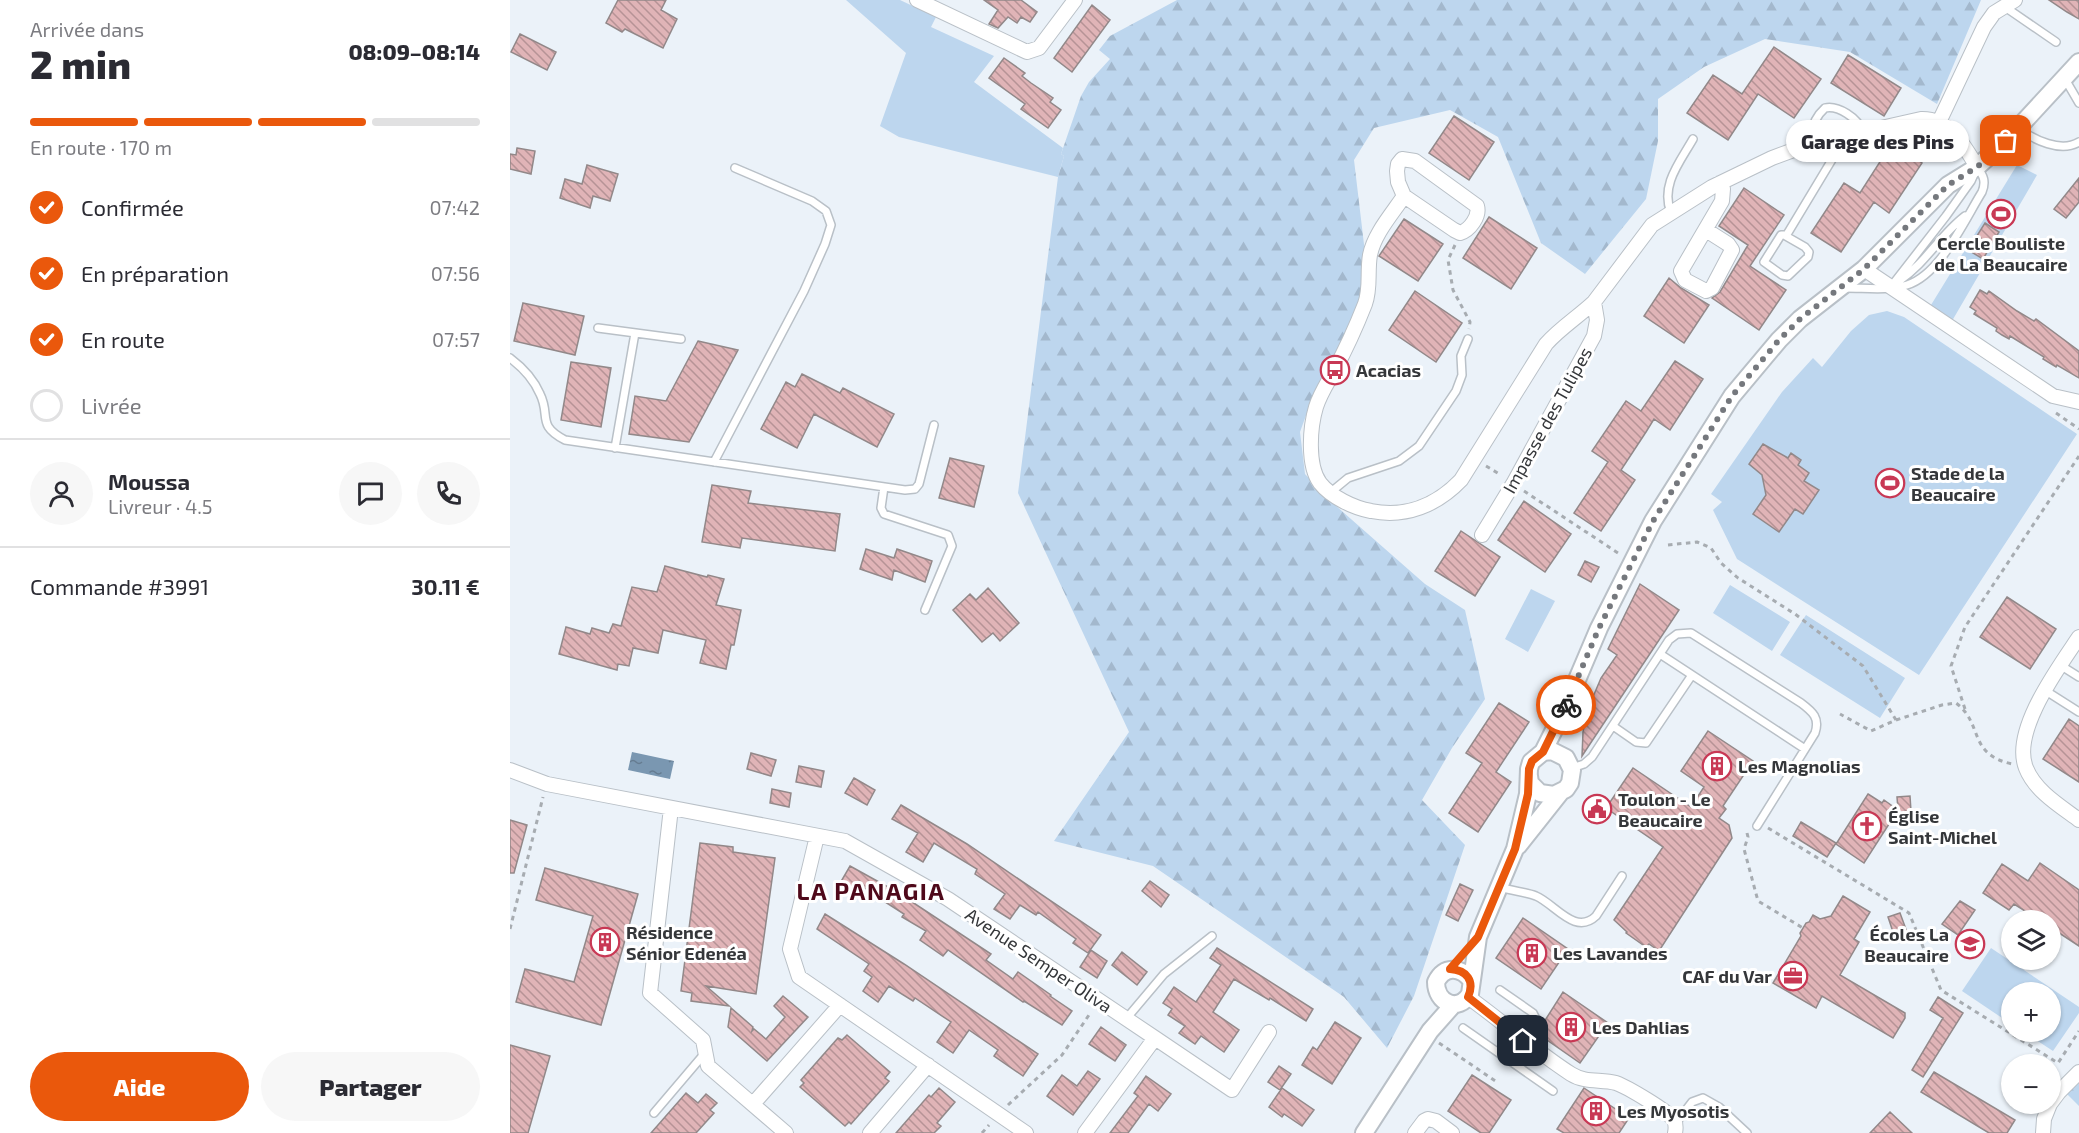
<!DOCTYPE html>
<html lang="fr">
<meta charset="utf-8">
<style>
body{margin:0;font-family:"Exo 2",sans-serif;background:#f7f7f7;color:#2b2b33;height:100vh;display:flex;flex-direction:column;font-size:22px;white-space:nowrap}
*{box-sizing:border-box;margin:0}
p{font-size:20px;color:#7c7c81}
.icon{flex:none;width:33px;height:33px;fill:none;stroke:currentColor;stroke-width:2;stroke-linecap:round;stroke-linejoin:round}
.map{position:relative;flex:1;overflow:hidden}
.sheet{display:flex;flex-direction:column;background:#fff;width:510px}
.sheet>*{flex:none}
.fabs{position:absolute;left:1491px;top:910px;display:grid;gap:12px}
.fabs a{display:grid;place-items:center;width:60px;height:60px;border-radius:50%;background:#fff;box-shadow:0 2px 4px #0004;font-size:30px}
.pin{position:absolute;display:grid;place-items:center;width:51px;height:51px;color:#fff;margin:-26px;border-radius:12px;box-shadow:0 3px 9px #0006}
.courier{position:absolute;display:grid;place-items:center;width:60px;height:60px;margin:-30px;border:4px solid #ea580c;border-radius:50%;background:#fff;color:#222;box-shadow:0 2px 8px #0007}
.bubble{position:absolute;height:42px;border-radius:21px;background:#fff;box-shadow:0 2px 4px #0004;font-size:20px;font-weight:800;line-height:42px;text-align:center}
.headline em{font-style:normal;font-weight:800}
.headline div{display:flex;flex-direction:column-reverse}
.headline{display:flex;align-items:center;justify-content:space-between;height:102px;padding:0 30px}
h1{font-size:39px;font-weight:800;line-height:45px}
.bar{display:grid;grid-template-columns:repeat(4,1fr);gap:9px 6px;align-content:center;height:72px;padding:0 30px}
.bar i{height:8px;border-radius:4px;background:#e1e1e2}
.bar .on{background:#ea580c}
.bar p{grid-column:span 4}
.line{display:flex;align-items:center;gap:15px;padding:0 30px;border-top:2px solid #e1e1e2}
.line div{flex:1}
.round{display:grid;place-items:center;flex:none;width:63px;height:63px;border-radius:32px;background:#f7f7f7}
ol{padding:0 30px;list-style:none}
li{display:flex;align-items:center;gap:18px;height:66px}
li p{margin-inline-start:auto}
li .icon{padding:6px;border-radius:50%;background:#ea580c;color:#fff;stroke-width:4}
li:last-child{color:#7c7c81}
li i{width:33px;height:33px;border:3px solid #e1e1e2;border-radius:50%}
.action{display:flex;gap:12px;margin-top:auto;padding:12px 30px}
.action a{flex:1;height:69px;border-radius:36px;background:#ea580c;color:#fff;font-size:24px;font-weight:800;line-height:69px;text-align:center}
.action a+a{background:#f7f7f7;color:#2b2b33}
main{display:flex;flex:1;min-height:0}
.map>svg:first-child{display:block}
</style>
<main>
<section class="sheet">
<div class="headline"><div><h1>2 min</h1><p>Arrivée dans</p></div><em>08:09–08:14</em></div>
<div class="bar"><i class="on"></i><i class="on"></i><i class="on"></i><i></i><p>En route · 170 m</p></div>
<ol>
<li><svg class="icon" aria-label="check" viewBox="0 0 24 24"><path d="M5 12l5 5 9-10"/></svg>Confirmée<p>07:42</p></li>
<li><svg class="icon" aria-label="check" viewBox="0 0 24 24"><path d="M5 12l5 5 9-10"/></svg>En préparation<p>07:56</p></li>
<li><svg class="icon" aria-label="check" viewBox="0 0 24 24"><path d="M5 12l5 5 9-10"/></svg>En route<p>07:57</p></li>
<li><i></i>Livrée</li>
</ol>
<div class="line" style="height:108px"><a class="round"><svg class="icon" aria-label="person" viewBox="0 0 24 24"><circle cx="12" cy="8" r="4"/><path d="M4 21q1-7 8-7t8 7"/></svg></a><div><b>Moussa</b><p>Livreur · 4.5</p></div><a class="round"><svg class="icon" aria-label="chat" viewBox="0 0 24 24"><path d="M4 5h16v11H9l-5 4z"/></svg></a><a class="round"><svg class="icon" aria-label="phone" viewBox="0 0 24 24"><path d="M5 4h4l2 5-3 2q2 4 5 5l2-3 5 2v4C11 20 4 13 5 4z"/></svg></a></div>
<div class="line" style="height:78px"><div>Commande #3991</div><b>30.11 €</b></div>
<div class="action"><a>Aide</a><a>Partager</a></div>
</section>
<div class="map">
<svg width="1569" height="1133" viewBox="0 0 1569 1133">
<defs>
<pattern id="forest-firs" width="22" height="20" patternUnits="userSpaceOnUse" patternTransform="scale(1.5)"><rect width="22" height="20" fill="#bdd6ee"/><path d="M5 1l3.5 6h-7zM16 11l3.5 6h-7z" fill="#a3b8cd"/></pattern>
<pattern id="water-ripples" width="26" height="14" patternUnits="userSpaceOnUse" patternTransform="scale(1.5)"><rect width="26" height="14" fill="#7a97b1"/><path d="M2 4q2-2 4 0t4 0M15 11q2-2 4 0t4 0" fill="none" stroke="#657c91"/></pattern>
<pattern id="building-back-hatch" width="6" height="6" patternUnits="userSpaceOnUse" patternTransform="scale(1.5)"><rect width="6" height="6" fill="#e0b4b7"/><path d="M-1 5l2 2M0 0l6 6M5-1l2 2" fill="none" stroke="#b69396"/></pattern>
</defs>
<rect width="100%" height="100%" fill="#ebf2f9"/>
<path fill="#bdd6ee" d="M336 0H390L426 17 421 27 484 56 464 82 553 148 551 154 554 156 548 177 389 137 370 126 396 53Z
M1507 165 1527 175 1442 321 1421 305Z
M1377 311 1394 317 1567 434 1409 675 1227 559 1203 510 1212 502 1201 494 1272 392 1303 358 1312 367 1341 331 1359 315Z
M1220 585 1280 622 1262 651 1203 613Z
M1021 589 1045 601 1018 652 995 639Z
M1296 615 1395 678 1370 718 1270 655Z
M1481 948 1569 1007V1013L1543 1051 1514 1032H1540V993H1502L1501 1024 1452 991Z"/>
<path fill="url(#forest-firs)" d="M667 0H1471L1427 104 1340 52 1255 39 1194 67 1148 99V141L1136 199 1075 274 1031 243 988 137 940 110 864 128 844 160 858 278 843 342 804 393 790 432 795 474 825 505 915 584 955 610 975 699 942 748 912 800 955 845 904 996 877 1048 834 997 643 866 544 841 619 732 508 493 548 177 554 156 551 154 571 96 579 82 600 59 589 50 600 36Z
M1569 1078V1106L1556 1093Z"/>
<path fill="url(#water-ripples)" d="M122 752 164 761 160 779 118 770Z"/>
<path fill="url(#building-back-hatch)" stroke="#928889" stroke-width="1.5" d="M108 0H156L151 10 167 19 153 48 115 29 112 32 96 23Z
M474 0H511L527 12 520 22 511 17 507 23 498 17 488 28 479 24 488 10Z
M1539 0H1569V19L1557 12Z
M582 5 600 20 562 72 544 58Z
M10 34 46 52 37 70 1 52Z
M1264 47 1311 79 1284 118 1248 94 1218 140 1177 113 1203 75 1232 94Z
M1338 55 1391 88 1374 116 1321 83Z
M494 58 515 73 512 76 521 83 543 98 540 102 551 110 538 128 511 109 515 104 479 78Z
M944 116 984 142 959 180 919 153Z
M1382 143 1412 163 1379 213 1364 202 1331 252 1301 233 1334 183 1350 193Z
M7 148 25 151 21 174 0 169V154L6 155Z
M77 165 108 174 100 201 83 196 80 208 50 198 55 179 72 184Z
M1569 178V202L1556 218 1544 209Z
M1234 188 1274 215 1240 266 1276 290 1249 330 1202 298 1210 292 1238 245 1209 226Z
M979 217 1027 248 1001 289 953 258Z
M894 219 933 244 908 281 869 256Z
M1475 223 1489 232 1473 259 1458 250Z
M1159 278 1171 288 1199 305 1174 343 1134 316Z
M1470 290 1477 294 1479 291 1507 311 1524 321 1526 319 1569 351V378L1547 365 1546 367 1533 359 1534 357 1500 336 1499 339 1492 335 1486 331 1487 328 1464 314 1466 311 1460 307Z
M905 291 952 323 926 362 879 330Z
M13 303 74 316 65 355 4 341Z
M188 341 228 350 179 442 119 434 125 396 156 401Z
M1165 361 1193 379 1160 430 1144 419 1136 432 1111 470 1125 480 1091 531 1064 513 1098 462 1082 451 1116 401 1131 411Z
M61 362 101 368 91 427 51 420Z
M292 374 330 393 333 388 384 414 367 447 304 414 287 448 251 429 276 382 285 387Z
M1253 444 1278 458 1281 453 1291 460 1288 465 1299 473 1294 481 1309 490 1293 514 1285 509 1269 532 1243 514 1256 495 1252 475 1239 464Z
M440 458 474 466 464 507 429 498Z
M202 485 241 491 238 503 330 514 325 551 232 538 230 548 192 542Z
M1014 501 1061 534 1035 572 988 540Z
M951 531 990 557 965 596 925 571Z
M356 549 384 558 387 549 422 561 415 582 384 570 382 580 350 569Z
M1075 561 1089 567 1081 582 1068 575Z
M155 566 197 577 198 575 214 579 206 605 231 610 224 645H221L216 669 190 663 196 640 153 630 148 653 123 648 119 666 108 664 107 670 49 654 56 627 80 634 82 628 99 633 103 624 111 626 122 587 147 592Z
M1130 584 1169 610 1072 756 1073 732 1077 711 1091 678 1107 655 1098 649Z
M478 588 509 623 490 641 483 633 472 642 443 610 460 594 466 600Z
M1497 597 1546 629 1520 669 1470 637Z
M989 703 1019 722 986 772 1001 782 968 832 939 813 972 763 956 753Z
M1559 719 1569 726V782L1533 759Z
M1198 731 1243 761 1213 806 1216 809 1209 818 1219 825 1222 838 1149 951 1139 944 1136 947 1116 933 1117 932 1104 920 1153 847 1096 808 1123 768 1181 807 1194 787 1171 771Z
M241 753 266 760 261 776 237 769Z
M289 766 314 771 311 787 286 782Z
M344 778 365 790 357 805 335 793Z
M262 789 281 793 279 807 260 803Z
M1358 794 1372 803 1374 800 1388 810 1387 797 1400 796 1401 811 1389 812 1388 810 1354 863 1326 844Z
M391 805 457 844 591 935 578 953 563 943 566 939 528 912 526 915 510 905 500 919 484 909 495 894 465 874 467 869 424 843 413 862 396 852 408 833 382 819Z
M0 820 17 825 4 873H0Z
M1291 822 1326 843 1317 857 1283 836Z
M190 843 223 847V852L265 858 246 994 196 986 219 1006 181 1001 182 993 171 991Z
M1530 863 1569 890V946L1540 927V921H1531L1504 904 1499 910 1473 893 1492 864 1518 881Z
M340 866 387 892 481 954 476 960 503 979 508 972 541 995 540 996 562 1011 552 1025 514 1001 513 1002 438 950 433 956 410 940 416 931 392 917 394 914 358 891V889L329 885Z
M35 868 128 894 91 1025 6 1002 15 969 64 982 83 916 26 900Z
M640 881 659 895 651 907 632 891Z
M950 884 963 890 948 921 936 915Z
M1333 896 1360 912 1344 939 1349 942 1330 975 1395 1013V1018L1383 1038 1312 996 1306 1008 1263 983 1291 936 1290 933 1296 923 1299 922 1303 915 1310 919 1321 916Z
M1450 901 1465 910 1448 935 1432 924Z
M1390 913 1397 932 1384 935 1378 917Z
M315 914 394 964 528 1054 513 1076 484 1056 488 1050 459 1030 443 1053 427 1042 441 1022 405 998 403 1001 379 986 368 1002 353 991 362 977 354 971 359 964 307 929Z
M1013 918 1058 949 1031 989 986 958Z
M707 948 803 1009 796 1021 760 998 759 1000 724 979 703 1012 729 1030 714 1052 691 1036 685 1044 669 1033 675 1026 658 1015 662 1009 653 1003 664 987 686 1002 711 965 700 958Z
M581 950 597 961 587 978 570 967Z
M612 952 637 972 627 985 602 965Z
M1053 992 1098 1023 1070 1063 1027 1033Z
M273 996 298 1017 257 1061 218 1027 221 1008 243 1027 242 1031 244 1029 256 1039 275 1017 264 1006Z
M1428 997 1453 1013 1413 1077 1402 1070 1433 1018 1420 1010Z
M825 1022 851 1038 822 1084 792 1065 803 1047 807 1050Z
M591 1027 616 1045 605 1061 579 1044Z
M337 1035 380 1072 375 1078 379 1081 341 1124 339 1122 335 1126 290 1087 294 1083 291 1080 328 1038 332 1040Z
M0 1045 40 1056 18 1133H0Z
M769 1066 781 1074 770 1090 758 1082Z
M578 1071 590 1079 563 1115 537 1096 552 1075 567 1086Z
M1424 1072 1505 1120 1497 1133H1479L1411 1092Z
M962 1075 1001 1100 979 1133H971L938 1111Z
M636 1076 661 1094 648 1111 639 1104 618 1133H600L628 1096 624 1093Z
M429 1088 445 1102 427 1123 431 1126 424 1133H386L419 1095 421 1097Z
M772 1088 804 1110 792 1126 774 1114 772 1117 759 1107Z
M1074 1088 1119 1118 1109 1133H1054L1047 1129Z
M176 1093 188 1103 196 1094 207 1103 200 1110 204 1113 186 1133H141Z
M1380 1112 1402 1133H1360Z"/>
<g fill="none" stroke-linecap="round" stroke-linejoin="round">
<g stroke="#b9c0c7" stroke-width="10">
<path id="service" d="M1495 7 1546 42
M1555 79 1569 103
M1508 128C1524 140 1551 153 1569 142
M1304 143C1300 129 1304 118 1315 108 1328 105 1348 118 1352 131
M1161 213C1150 185 1170 162 1183 139
M1271 235H1274L1295 247 1299 252 1298 257 1278 276 1272 275 1254 262Z
M1276 236 1329 148V137
M1389 281C1416 263 1430 235 1455 216
M1336 288C1356 288 1378 291 1397 285 1430 275 1454 221 1472 192 1476 182 1474 176 1467 167
M1380 288 1436 216 1461 181 1465 172
M88 328 171 339
M0 358C12 367 24 380 30 394 41 416 26 425 55 440L395 490 405 489 409 484 424 425
M105 448 125 333
M204 462 294 291 315 244 321 225 316 211 302 201 225 168
M374 487 371 508 374 514 438 535 442 546 415 610
M821 492 838 478 889 461 909 446 946 391 952 375 951 356 958 339
M1150 654 1295 749
M1550 665 1569 677
M1536 691 1569 712
M1103 726 1126 742 1136 743 1182 675
M1062 768 1074 764 1082 757 1159 640 1167 634 1181 633 1291 703C1303 712 1310 718 1305 733L1247 826
M990 887C1002 891 1015 892 1026 896 1045 904 1065 936 1086 916L1112 876
M990 990 1023 1013 1026 1019 1024 1027 1000 1061
M616 1019 654 974 702 936
M953 1028 1043 1091
M144 1113 195 1053
M1166 1123 1182 1102 1193 1098 1209 1107 1237 1133"/>
</g>
<g stroke="#b9c0c7" stroke-width="16">
<path id="minor" d="M407 0 517 52 529 48 565 0
M1429 122 1474 27 1484 13 1505 0
M892 159 905 161 967 206C970 216 960 230 950 233L944 230 894 196 888 182 887 171 888 164Z
M894 196C882 214 864 234 860 255 857 272 861 288 855 304 846 327 836 349 824 371 818 382 810 394 806 407 800 427 797 465 810 483 821 497 844 508 861 511 896 518 927 505 951 480L1036 344C1050 328 1068 317 1084 302L1142 225 1202 187 1262 158 1300 144 1411 119C1439 118 1454 145 1467 167
M1196 230 1218 244 1222 250 1202 288 1196 291 1175 280 1171 271 1212 201 1213 189 1210 183
M1354 269 1543 396 1569 402
M972 535 1003 484 1084 336 1087 320 1084 302
M1569 637C1549 667 1501 731 1516 768 1525 791 1550 806 1569 820
M0 770 37 784 335 841 438 899 645 1038 575 1133
M161 808 140 993 193 1040 198 1066 276 1133
M307 836 280 949 289 977 516 1133
M958 997C993 1022 1025 1051 1061 1074 1075 1083 1091 1079 1106 1083 1117 1087 1158 1111 1164 1120 1166 1124 1166 1128 1165 1133
M645 1038 722 1090 759 1032
M243 1104 330 1005
M1540 1104 1549 1092 1569 1072
M360 1133 418 1065
M905 1133 914 1121 918 1119 926 1121 942 1133
M1533 1133 1534 1119 1540 1104"/>
</g>
<g stroke="#b9c0c7" stroke-width="20">
<path id="tertiary" d="M1033 752 1055 708 1089 628 1143 521 1222 396 1269 340 1290 319 1354 269 1438 185 1467 167 1496 141 1569 62
M1008 846 1050 793
M961 980C950 966 934 966 926 982 926 1003 948 1013 960 994L968 937 1005 849 1018 794 1019 769 1021 762 1033 752 1042 751 1056 758 1062 770 1060 783 1056 789 1044 795 1030 793 1020 783 1019 776
M854 1133 920 1031 943 1005"/>
</g>
<path stroke="#a7acb1" stroke-width="3" stroke-dasharray="4.5 4.5" stroke-linecap="butt" d="M945 245 938 260 943 290 960 322 959 329
M1546 413 1569 429
M976 466 991 475
M1014 491 1108 553
M1158 545 1187 542 1201 548 1211 563 1228 578 1285 614 1353 666 1386 720 1361 731 1330 714
M1455 709 1441 666 1455 627 1569 456
M1386 720 1432 705 1446 703C1474 724 1457 754 1502 764
M1258 828 1399 913 1431 990 1548 1063 1569 1031
M1237 833 1238 837 1234 849 1248 901 1293 928
M0 929 33 797
M929 1043 987 1082
M498 1105 552 1055 581 1012
M472 1133 479 1125"/>
<use href="#service" stroke="#fff" stroke-width="7"/>
<use href="#minor" stroke="#fff" stroke-width="14"/>
<use href="#tertiary" stroke="#fff" stroke-width="16"/>
</g>
<g fill="none" stroke-linecap="round" stroke-linejoin="round">
<path stroke="#75787d" stroke-width="6" stroke-dasharray="0 10.8" d="M1056 705 1089 628 1143 521 1222 396 1269 340 1290 319 1354 269 1438 185 1467 167 1496 141"/>
<path stroke="#ea580c" stroke-width="8" d="M1013 1041 958 997C965 981 957 970 940 969L968 937 1005 849 1018 794 1019 769 1022 761 1033 752 1056 705"/>
</g>
<defs>
<g id="stadium-ring" transform="scale(1.5)"><circle r="9.5" fill="#fff" stroke="#c83854" stroke-width="1.5"/><path d="M0-5a6.5 5 0 1 0 0 10a6.5 5 0 1 0 0-10ZM-3.5-1.8h7v3.6h-7Z" fill="#c83854"/></g>
<g id="bus-ring" transform="scale(1.5)"><circle r="9.5" fill="#fff" stroke="#c83854" stroke-width="1.5"/><path d="M-5-6H5V4H4V6H2V4H-2V6H-4V4H-5ZM-3.5-4V0h7V-4ZM-3.5 1.2v1.5H-2V1.2ZM2 1.2v1.5H3.5V1.2Z" fill="#c83854"/></g>
<g id="building-ring" transform="scale(1.5)"><circle r="9.5" fill="#fff" stroke="#c83854" stroke-width="1.5"/><path d="M-4-6H4V6H1V3H-1V6H-4ZM-2.5-4.3h1.7v1.8h-1.7ZM.8-4.3h1.7v1.8H.8ZM-2.5-1h1.7V.8h-1.7ZM.8-1h1.7V.8H.8Z" fill="#c83854"/></g>
<g id="civic-ring" transform="scale(1.5)"><circle r="9.5" fill="#fff" stroke="#c83854" stroke-width="1.5"/><path d="M-.6-6.5H3V-4.5H.6V-3L4-1V1h2V6H-6V1h2V-1L-.6-3ZM-1.2 2.5V6h2.4V2.5Z" fill="#c83854"/></g>
<g id="church-ring" transform="scale(1.5)"><circle r="9.5" fill="#fff" stroke="#c83854" stroke-width="1.5"/><path d="M-1.2-6h2.4v3.5h3.3v2.4h-3.3V6h-2.4V-.1h-3.3v-2.4h3.3Z" fill="#c83854"/></g>
<g id="school-ring" transform="scale(1.5)"><circle r="9.5" fill="#fff" stroke="#c83854" stroke-width="1.5"/><path d="M0-5L7-2L0 1L-7-2ZM-4 1L0 2.5L4 1V4Q0 6-4 4Z" fill="#c83854"/></g>
<g id="office-ring" transform="scale(1.5)"><circle r="9.5" fill="#fff" stroke="#c83854" stroke-width="1.5"/><path d="M-6-3h4V-5.5h4V-3h4V5H-6ZM-1-4.5V-3h2v-1.5ZM-6 0V1H6V0Z" fill="#c83854"/></g>
</defs>
<g fill-rule="evenodd">
<use href="#stadium-ring" x="1491" y="214"/>
<use href="#bus-ring" x="825" y="370"/>
<use href="#stadium-ring" x="1380" y="483"/>
<use href="#building-ring" x="1207" y="766"/>
<use href="#civic-ring" x="1087" y="809"/>
<use href="#church-ring" x="1357" y="826"/>
<use href="#building-ring" x="95" y="942"/>
<use href="#school-ring" x="1460" y="944"/>
<use href="#building-ring" x="1022" y="953"/>
<use href="#office-ring" x="1283" y="976"/>
<use href="#building-ring" x="1061" y="1027"/>
<use href="#building-ring" x="1086" y="1111"/>
</g>
<g text-anchor="middle" dominant-baseline="central" stroke-width="6" stroke-linejoin="round" paint-order="stroke">
<g font-size="18" font-weight="bold" fill="#35373a" stroke="#fff" text-anchor="start">
<text x="1491" y="243" text-anchor="middle">Cercle Bouliste<tspan x="1491" dy="21">de La Beaucaire</tspan></text>
<text x="846" y="370">Acacias</text>
<text x="1401" y="473">Stade de la<tspan x="1401" dy="21">Beaucaire</tspan></text>
<text x="1228" y="766">Les Magnolias</text>
<text x="1108" y="799">Toulon - Le<tspan x="1108" dy="21">Beaucaire</tspan></text>
<text x="1378" y="816">Église<tspan x="1378" dy="21">Saint-Michel</tspan></text>
<text x="116" y="932">Résidence<tspan x="116" dy="21">Sénior Edenéa</tspan></text>
<text x="1439" y="934" text-anchor="end">Écoles La<tspan x="1439" dy="21">Beaucaire</tspan></text>
<text x="1043" y="953">Les Lavandes</text>
<text x="1262" y="976" text-anchor="end">CAF du Var</text>
<text x="1082" y="1027">Les Dahlias</text>
<text x="1107" y="1111">Les Myosotis</text>
</g>
<g font-size="18" fill="#35373a" stroke="#fff">
<text transform="translate(1037 420) rotate(-61)">Impasse des Tulipes</text>
<text transform="translate(529 960) rotate(34)">Avenue Semper Oliva</text>
</g>
<g font-size="24" font-weight="bold" letter-spacing="1.5" fill="#4f091a" stroke="#fff">
<text x="361" y="890">LA PANAGIA</text>
</g>
</g>
</svg>
<div class="fabs">
<a><svg class="icon" aria-label="layers" viewBox="0 0 24 24"><path d="M12 4l9 5-9 5-9-5zM3 14l9 5 9-5"/></svg></a>
<a>+</a>
<a>−</a>
</div>
<div class="pin" style="left:1496px;top:141px;background:#ea580c"><svg class="icon" aria-label="bag" viewBox="0 0 24 24"><path d="M5 8h14l-1 12H6zM9 8a3 3 0 0 1 6 0"/></svg></div>
<div class="pin" style="left:1013px;top:1041px;background:#1f2937"><svg class="icon" aria-label="home" viewBox="0 0 24 24"><path d="M3 11l9-7 9 7M6 9v11h12V9"/></svg></div>
<div class="courier" style="left:1056px;top:705px"><svg class="icon" aria-label="bike" viewBox="0 0 24 24"><circle cx="6" cy="16" r="4"/><circle cx="18" cy="16" r="4"/><path d="M6 16l4-8h5l3 8M10 8l3 8H6M13 5h3"/></svg></div>
<div class="bubble" style="left:1276px;top:120px;width:183px">Garage des Pins</div>
</div>
</main>
